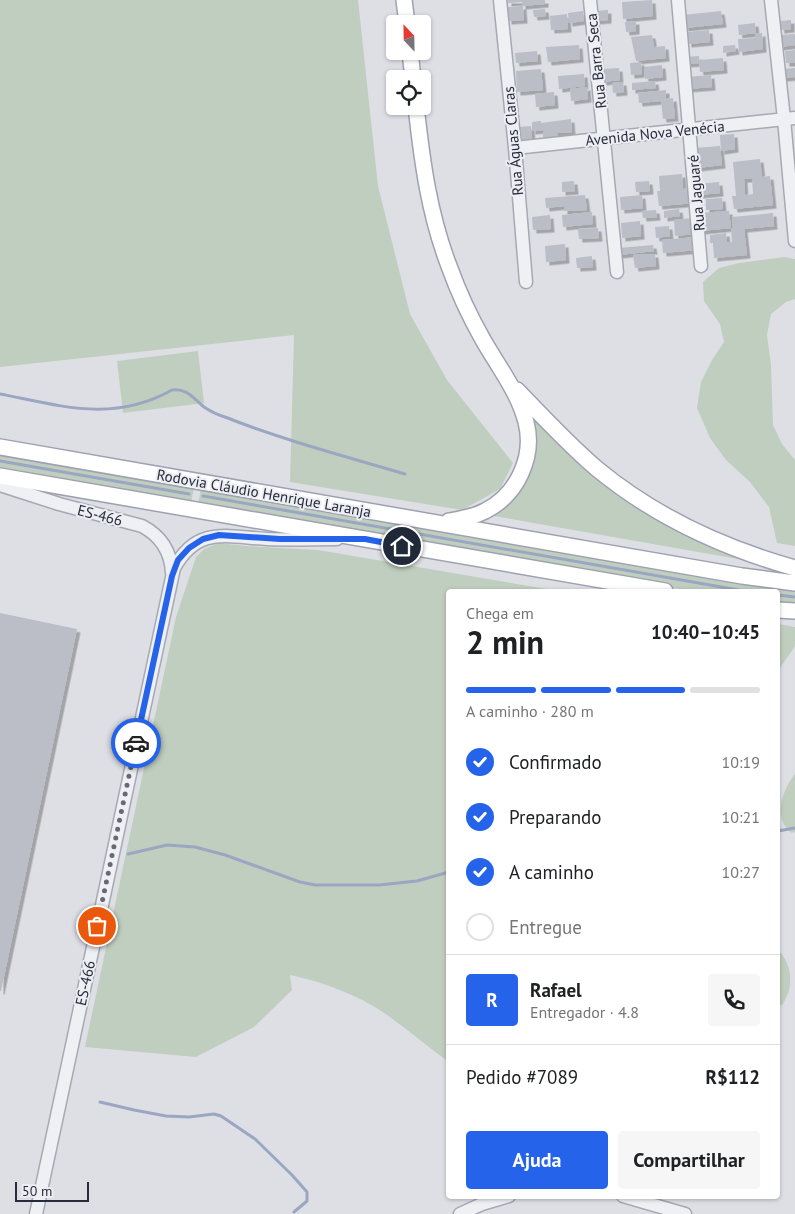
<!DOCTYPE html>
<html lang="pt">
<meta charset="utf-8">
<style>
body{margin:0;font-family:"PT Sans",sans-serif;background:#f6f6f6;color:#202124;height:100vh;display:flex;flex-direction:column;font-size:19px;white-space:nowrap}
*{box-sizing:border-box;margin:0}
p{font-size:16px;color:#757577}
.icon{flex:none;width:28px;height:28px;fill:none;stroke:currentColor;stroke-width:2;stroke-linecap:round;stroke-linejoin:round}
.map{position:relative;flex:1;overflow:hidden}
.details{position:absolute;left:446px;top:589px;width:334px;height:610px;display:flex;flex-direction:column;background:#fff;border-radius:5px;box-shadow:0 1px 4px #0004}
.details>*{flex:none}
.needle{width:32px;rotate:338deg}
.tools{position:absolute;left:386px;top:15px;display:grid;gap:10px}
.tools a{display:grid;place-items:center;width:45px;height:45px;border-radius:5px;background:#fff;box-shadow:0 1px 4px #0004;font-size:25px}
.scale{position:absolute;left:15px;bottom:12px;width:74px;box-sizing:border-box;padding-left:5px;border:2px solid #282b3a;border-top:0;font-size:14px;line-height:18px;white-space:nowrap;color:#282b3a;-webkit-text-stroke:4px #eceef3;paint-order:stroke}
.pin{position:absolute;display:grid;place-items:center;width:42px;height:42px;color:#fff;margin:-21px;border:2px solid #fff;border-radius:50%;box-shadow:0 1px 5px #0007}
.courier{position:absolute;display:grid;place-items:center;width:50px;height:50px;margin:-25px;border:4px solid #2563eb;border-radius:50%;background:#fff;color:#222;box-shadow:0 1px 6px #0007}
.summary em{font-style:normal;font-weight:700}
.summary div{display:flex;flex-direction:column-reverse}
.summary{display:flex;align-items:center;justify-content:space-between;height:85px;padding:0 20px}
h1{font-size:32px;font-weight:700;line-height:38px}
.bar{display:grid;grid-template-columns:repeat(4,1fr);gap:8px 5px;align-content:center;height:60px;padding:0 20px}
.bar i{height:6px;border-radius:4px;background:#e0e0e0}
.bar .active{background:#2563eb}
.bar p{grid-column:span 4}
.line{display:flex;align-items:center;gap:12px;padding:0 20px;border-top:1px solid #e0e0e0}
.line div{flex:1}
.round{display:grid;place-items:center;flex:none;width:52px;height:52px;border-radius:5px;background:#f6f6f6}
ol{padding:0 20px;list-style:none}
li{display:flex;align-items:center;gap:15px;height:55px}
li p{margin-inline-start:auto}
li .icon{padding:5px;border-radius:50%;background:#2563eb;color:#fff;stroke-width:4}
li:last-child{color:#757577}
li i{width:28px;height:28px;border:2px solid #e0e0e0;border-radius:50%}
.primary-button{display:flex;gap:10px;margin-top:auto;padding:10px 20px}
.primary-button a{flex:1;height:58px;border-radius:5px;background:#2563eb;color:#fff;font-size:20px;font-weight:700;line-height:58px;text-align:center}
.primary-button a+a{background:#f6f6f6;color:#202124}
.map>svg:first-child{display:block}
</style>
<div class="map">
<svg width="795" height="1214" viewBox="0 0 795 1214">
<defs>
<filter id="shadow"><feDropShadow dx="3.5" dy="3.5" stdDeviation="0" flood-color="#0004"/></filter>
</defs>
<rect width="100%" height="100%" fill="#dddfe5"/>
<path fill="#c0cebf" d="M0 0H358L378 186 410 314 447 380 513 463 500 489 462 510 290 482 294 335 0 367Z
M784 257 795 259V299L786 302 771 314 767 335 771 365 773 425 782 444 795 460V546L777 543 769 507 750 482 726 460 710 438 697 408 701 382 712 360 724 342 720 324 704 301 703 282 719 268 739 263Z
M198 351 204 403 123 413 117 361Z
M530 412 636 507 696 540 755 560V562L488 515 514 495Z
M0 453 194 487 191 504 0 471Z
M201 488 795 589V606L778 604V591H692L198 505Z
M219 543 246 546 318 550 558 591H449V1062C428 1047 408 1030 387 1015 361 996 320 981 290 975L292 990 254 1027 196 1057 85 1047 176 617 196 557 204 549Z
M778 624 795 627V646L778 671Z
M795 774V832L792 833C772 819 782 790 795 774Z
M778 950C793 965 794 988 782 1005L778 1006Z"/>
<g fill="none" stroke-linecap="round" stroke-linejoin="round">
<path stroke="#9ba6c2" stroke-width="3" d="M0 394C62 406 113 423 172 390 187 388 193 398 204 407 210 411 218 415 225 417 283 440 344 456 405 474
M0 461 189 494
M203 496 744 591
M778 595 795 597
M778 831 795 828
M128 854 167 845 195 847 225 855 300 882 315 885H379L417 881 449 872
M100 1102 134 1110 166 1116 189 1117 214 1114 221 1116 255 1139 292 1175 307 1192V1201L294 1212"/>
</g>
<path fill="#bbbdc7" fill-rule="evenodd" filter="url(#shadow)" d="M508 0H545V4L522 6V2L508 3Z
M652 0 653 16 623 19 622 2Z
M523 6 524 20 508 21 507 7Z
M545 9 546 16 534 17 533 10Z
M608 10V20L596 21 595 11Z
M583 11 584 21 569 23 568 13Z
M721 11 723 24 685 28 683 15Z
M567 14 568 29 551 30 550 16Z
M791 20V29L781 30 780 21Z
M636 21V31L626 32 625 22Z
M755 23 756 33 739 35 738 25Z
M709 30 710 42 688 44 687 32Z
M762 33 763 49 739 52 738 39 755 38V34Z
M795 34V45L780 47 779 35Z
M652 35 654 47 665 46 666 58 636 61 631 37Z
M579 45 580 59 548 62 546 47Z
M735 45 736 51 723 53V46Z
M795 50V63H786L785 51Z
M537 51 538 61 516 63 515 53Z
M699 56V60L723 58 724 70 700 72 699 63 686 64V57Z
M641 62 642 74 631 75 630 63Z
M662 65 663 77 645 79 644 67Z
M619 68 620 80 603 82 602 69Z
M795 68V77L783 78 782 69Z
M541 69 543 90 517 92 516 71Z
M584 74 585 86 559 89 558 76Z
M711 75 712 87 687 89 686 77Z
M655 81 656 88 632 90V83Z
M623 82 624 92 613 93 612 83Z
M587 87 588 99 571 101 570 89Z
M666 90V99L673 98 675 118 663 119 661 101 639 103 638 93Z
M554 92 555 105 536 107 535 94Z
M571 119 572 132 558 133V136L543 138V130L532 131V122L541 121V123Z
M531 126 532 140 520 141 518 127Z
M734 134 735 149 721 151 720 135Z
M720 146 722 165 697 168 695 148Z
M760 159 762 177 770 176 773 205 734 209 732 196H736L733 162ZM744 179H752L753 194 745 195Z
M682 174 683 189 693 188 695 203 659 206 657 191H660L659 176Z
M574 181 575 191 562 192V182Z
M649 181 650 191 636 192 635 182Z
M719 182 720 193 699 195 698 184Z
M585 195 587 210 564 211V206L546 208 545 198Z
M642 195 643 208 621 210 620 197Z
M722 198 723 209 706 210V199Z
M679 209 680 216 664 218V211Z
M656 210 657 217 643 218 642 211Z
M729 211 731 228H733L732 217 773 213 774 226 744 229 747 255 714 258 713 243H710V235L726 233 727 242H732L731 228 701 231 699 213Z
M592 212 593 224 563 227 562 215Z
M550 215 551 229 533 230 532 217Z
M692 218 694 234 675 236 674 220Z
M640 221 641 236 622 238 621 223Z
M669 226 670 236 656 238 655 227Z
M598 228 599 238 579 239 578 229Z
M696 237 697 250 663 253 662 240Z
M565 244 566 260 546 262 545 246Z
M653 245 654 251 619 255V248Z
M655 254 656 266 635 268 633 255Z
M592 256 593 267 577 268 576 258Z
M0 613 77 629 1 991H0Z"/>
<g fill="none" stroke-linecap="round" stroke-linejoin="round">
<g stroke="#a7a9b2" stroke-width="15">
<path id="minor" d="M500 0 515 148 526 282
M590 0 617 272
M678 0 701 266
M771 0 784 119 795 241
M515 148 795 118
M0 485 59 504 142 526C161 536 171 552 172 573
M623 1196 685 1214
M36 1214 174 568C198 525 227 537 267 539 290 540 314 539 337 539
M460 1214 482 1204 509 1196"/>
</g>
<g stroke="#9ea1b0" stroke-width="18">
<path id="major" d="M404 0 407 24
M410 51 413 79
M416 106C422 161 429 214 449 266 458 291 469 315 482 338 497 365 518 391 526 422 535 457 517 495 485 511 474 517 461 519 449 521
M517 390C543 417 568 444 596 468 654 516 723 548 795 568
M0 447 742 576 795 583
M0 476 665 591
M778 610 795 611"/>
</g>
<use href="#minor" stroke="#eff0f4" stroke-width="12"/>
<use href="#major" stroke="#fff" stroke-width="15"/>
</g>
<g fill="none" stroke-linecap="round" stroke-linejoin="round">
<path stroke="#676a76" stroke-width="5" stroke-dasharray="0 9" d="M97 926 136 743"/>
<path stroke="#2563eb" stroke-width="6" d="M136 743 172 576 178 560 189 548 203 539 219 535 280 539H365L402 546"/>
</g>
<g text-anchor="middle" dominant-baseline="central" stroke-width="4" stroke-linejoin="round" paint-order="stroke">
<g font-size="15" fill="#282b3a" stroke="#eceef3">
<text transform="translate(596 61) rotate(-96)">Rua Barra Seca</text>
<text transform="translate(655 133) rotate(-6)">Avenida Nova Venécia</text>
<text transform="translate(513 141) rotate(-95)">Rua Águas Claras</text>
<text transform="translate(696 193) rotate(-95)">Rua Jaguaré</text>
<text transform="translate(264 493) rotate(10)">Rodovia Cláudio Henrique Laranja</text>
<text transform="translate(100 515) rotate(14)">ES-466</text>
<text transform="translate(85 983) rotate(-78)">ES-466</text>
</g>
</g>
</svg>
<div class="tools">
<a><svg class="needle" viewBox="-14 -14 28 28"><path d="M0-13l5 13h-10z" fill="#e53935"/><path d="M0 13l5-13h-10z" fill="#757577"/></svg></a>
<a><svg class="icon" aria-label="locate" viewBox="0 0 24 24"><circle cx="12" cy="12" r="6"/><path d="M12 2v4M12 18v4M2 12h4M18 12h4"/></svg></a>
</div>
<div class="scale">50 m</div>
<div class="pin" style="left:97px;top:926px;background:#ea580c"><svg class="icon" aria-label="bag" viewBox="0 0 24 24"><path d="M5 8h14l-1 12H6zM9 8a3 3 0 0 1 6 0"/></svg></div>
<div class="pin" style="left:402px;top:546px;background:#1f2937"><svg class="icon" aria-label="home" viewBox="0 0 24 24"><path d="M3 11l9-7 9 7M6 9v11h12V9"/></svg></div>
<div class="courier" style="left:136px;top:743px"><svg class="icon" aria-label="car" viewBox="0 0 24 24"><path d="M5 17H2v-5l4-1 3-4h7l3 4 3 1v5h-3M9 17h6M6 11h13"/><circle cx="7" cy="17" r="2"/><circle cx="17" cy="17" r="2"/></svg></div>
<section class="details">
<div class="summary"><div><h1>2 min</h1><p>Chega em</p></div><em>10:40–10:45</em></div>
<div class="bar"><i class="active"></i><i class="active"></i><i class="active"></i><i></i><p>A caminho · 280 m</p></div>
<ol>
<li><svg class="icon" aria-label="check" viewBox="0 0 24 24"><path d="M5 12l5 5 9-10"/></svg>Confirmado<p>10:19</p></li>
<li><svg class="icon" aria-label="check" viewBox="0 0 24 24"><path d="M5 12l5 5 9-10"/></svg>Preparando<p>10:21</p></li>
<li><svg class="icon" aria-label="check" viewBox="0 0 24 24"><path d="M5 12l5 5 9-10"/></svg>A caminho<p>10:27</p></li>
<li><i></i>Entregue</li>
</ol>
<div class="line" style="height:90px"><b class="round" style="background:#2563eb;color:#fff">R</b><div><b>Rafael</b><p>Entregador · 4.8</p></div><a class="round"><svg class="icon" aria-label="phone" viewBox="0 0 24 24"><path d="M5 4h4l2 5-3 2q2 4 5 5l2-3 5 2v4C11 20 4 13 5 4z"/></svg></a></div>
<div class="line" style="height:65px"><div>Pedido #7089</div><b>R$112</b></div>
<div class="primary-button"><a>Ajuda</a><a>Compartilhar</a></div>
</section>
</div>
